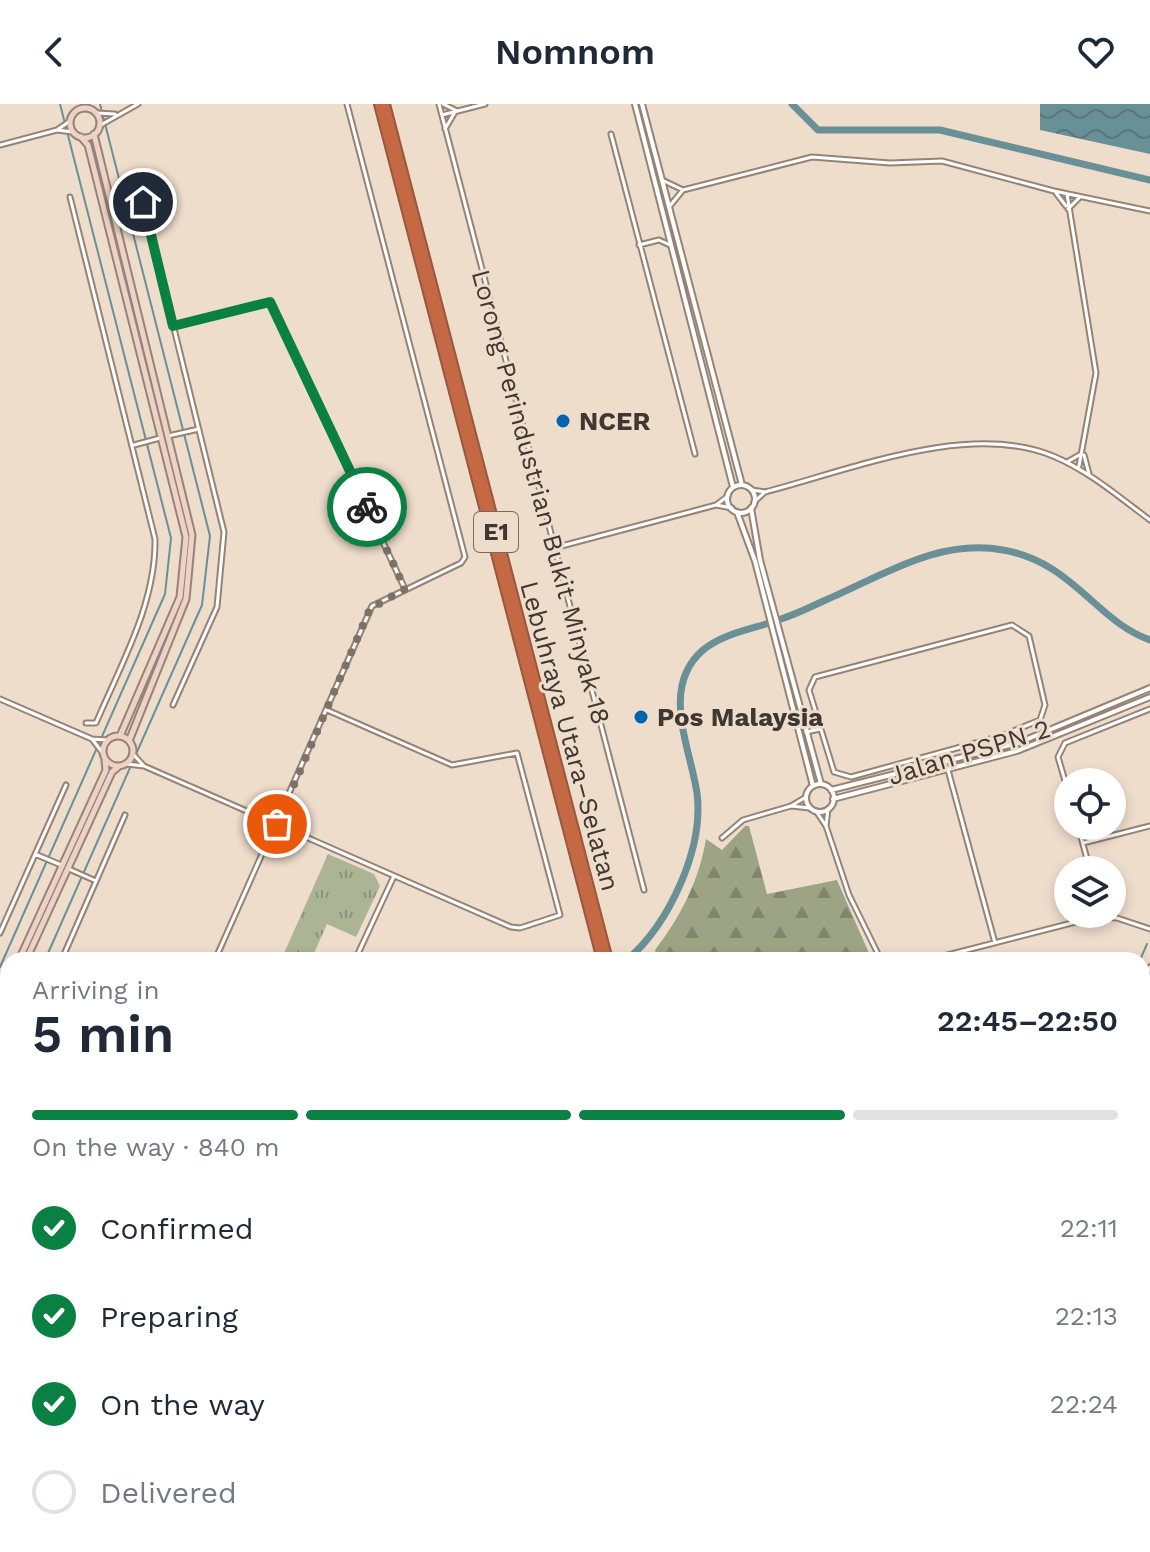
<!DOCTYPE html>
<meta charset="utf-8">
<style>
body{margin:0;font-family:"Work Sans",sans-serif;background:#f2f2f3;color:#1f2937;height:100vh;display:flex;flex-direction:column;font-size:30px;white-space:nowrap}
*{box-sizing:border-box;margin:0}
p{font-size:26px;color:#747a83}
.icon{flex:none;width:44px;height:44px;fill:none;stroke:currentColor;stroke-width:2;stroke-linecap:round;stroke-linejoin:round}
.map{position:relative;flex:1;overflow:hidden}
.panel{position:absolute;left:0px;top:848px;width:1150px;height:600px;display:flex;flex-direction:column;background:#fff;border-radius:24px 24px 0 0;box-shadow:0 4px 12px #0003}
.panel>*{flex:none}
.controls{position:absolute;left:1054px;top:664px;display:grid;gap:16px}
.controls a{display:grid;place-items:center;width:72px;height:72px;border-radius:50%;background:#fff;box-shadow:0 4px 12px #0003;font-size:40px}
.pin{position:absolute;display:grid;place-items:center;width:68px;height:68px;color:#fff;margin:-34px;border:4px solid #fff;border-radius:50%;box-shadow:0 2px 8px #0007}
.courier{position:absolute;display:grid;place-items:center;width:80px;height:80px;margin:-40px;border:6px solid #0b8043;border-radius:50%;background:#fff;color:#222;box-shadow:0 2px 10px #0007}
.head em{font-style:normal;font-weight:600}
.head div{display:flex;flex-direction:column-reverse}
.head{display:flex;align-items:center;justify-content:space-between;height:136px;padding:0 32px}
h1{font-size:52px;font-weight:600;line-height:60px}
.bar{display:grid;grid-template-columns:repeat(4,1fr);gap:12px 8px;align-content:center;height:96px;padding:0 32px}
.bar i{height:10px;border-radius:6px;background:#e0e1e3}
.bar .active{background:#0b8043}
.bar p{grid-column:span 4}
ol{padding:0 32px;list-style:none}
li{display:flex;align-items:center;gap:24px;height:88px}
li p{margin-inline-start:auto}
li .icon{padding:8px;border-radius:50%;background:#0b8043;color:#fff;stroke-width:4}
li:last-child{color:#747a83}
li i{width:44px;height:44px;border:4px solid #e0e1e3;border-radius:50%}
header{display:flex;justify-content:space-between;align-items:center;height:104px;padding:0 32px;background:#fff;font-size:36px;font-weight:600}
.map>svg:first-child{display:block}
</style>
<header><svg class="icon" aria-label="back" viewBox="0 0 24 24"><path d="M15 5l-7 7 7 7"/></svg>Nomnom<svg class="icon" aria-label="heart" viewBox="0 0 24 24"><path d="M12 20l-8-8c-3-5 5-10 8-4 3-6 11-1 8 4z"/></svg></header>
<div class="map">
<svg width="1150" height="1448" viewBox="0 0 1150 1448">
<defs>
<pattern id="grass-tufts" width="24" height="20" patternUnits="userSpaceOnUse" patternTransform="scale(2)"><rect width="24" height="20" fill="#acb496"/><path d="M3 7l-1-3M5 7V3M7 7l1-3M15 17l-1-3M17 17v-4M19 17l1-3" fill="none" stroke="#8d937b"/></pattern>
<pattern id="forest-firs" width="22" height="20" patternUnits="userSpaceOnUse" patternTransform="scale(2)"><rect width="22" height="20" fill="#9ca485"/><path d="M5 1l3.5 6h-7zM16 11l3.5 6h-7z" fill="#81876d"/></pattern>
<pattern id="water-waves" width="16" height="10" patternUnits="userSpaceOnUse" patternTransform="scale(2)"><rect width="16" height="10" fill="#699096"/><path d="M0 5q4-4 8 0t8 0" fill="none" stroke="#58777b"/></pattern>
</defs>
<rect width="100%" height="100%" fill="#efddcc"/>
<path fill="url(#grass-tufts)" d="M328 750 374 770 380 782 356 833 327 820 311 856H281Z"/>
<path fill="url(#forest-firs)" d="M745 722H749L767 790 837 776 872 856H658L655 846C681 812 699 777 706 735L722 746Z"/>
<path fill="url(#water-waves)" d="M1040 0H1150V50L1040 26Z"/>
<g fill="none" stroke-linecap="round" stroke-linejoin="round">
<path stroke="#699096" stroke-width="2" d="M45 856 202 501 210 432 100 0
M1140 856 1147 840
M0 863 165 490 171 434 60 0
M0 957 8 939
M0 1428 8 1432
M24 1440 40 1448
M610 1440V1448
M716 1440 717 1448
M170 1448 174 1440
M841 1448 849 1440"/>
<path stroke="#699096" stroke-width="7" d="M792 0 818 26H940L1150 76
M627 856C669 820 704 745 697 689 690 643 660 583 703 546 725 528 755 525 781 515 800 509 818 499 837 491 890 467 942 435 1003 446 1073 458 1096 517 1150 536"/>
<g stroke="#958475" stroke-width="7">
<path id="minor" d="M439 0 644 786
M443 0 457 7
M96 9 115 10
M442 11 485 0
M99 22 138 0
M445 25 455 8
M57 26 73 28
M611 30 695 350
M0 41 57 26 70 17
M662 76 683 86
M138 78 224 428 217 503 173 601
M1056 89 1066 102
M1067 90 1096 269 1079 362
M70 93 155 435C156 500 121 560 96 619H86
M669 103 683 86 812 53 890 59 942 57 1054 87 1150 107
M1068 105 1079 94
M639 141 659 136 670 141
M175 222 270 198 405 485
M168 332 199 325
M134 341 160 334
M1084 351 1089 370
M1067 358 1081 350
M752 386 765 388C850 366 969 317 1053 352 1089 367 1119 393 1150 416
M754 398 765 388
M716 401 732 404
M554 444 716 401 728 392
M1012 521 1029 532 1045 601 1040 616 1001 632 851 673 834 668 809 586 815 573Z
M0 595 92 635 107 636
M806 628 820 625
M92 635 102 648
M133 650 144 662
M127 660 144 662 511 823 520 824 560 811 517 649 452 661 327 606
M948 666 995 839
M1068 687 1058 653 1065 639 1150 605
M791 702 810 704
M816 707 826 722 849 791 881 856
M826 722 828 705
M1078 722 1090 766
M722 734 743 716 791 702 806 693
M1083 739 1150 722
M35 750 61 761
M69 765 96 777
M0 829 66 681
M62 855 125 711
M215 856 372 502 461 459 465 453 347 0
M355 856 394 772
M928 856 1095 813 1117 814 1150 825
M1142 882 1150 863
M1142 971 1150 974
M0 994 8 976
M1142 1065 1150 1069
M1142 1137 1150 1141
M1142 1196 1150 1200
M1142 1246 1150 1250
M0 1264 8 1268
M0 1280 8 1284
M1142 1314 1150 1291
M0 1365 8 1348
M1142 1370 1150 1375
M0 1387 8 1390
M1142 1427 1150 1431
M224 1440 236 1448
M565 1440V1448
M605 1440V1448
M614 1440V1448
M709 1440V1448
M565 1443H595
M614 1444 709 1441
M190 1448 194 1440
M226 1448 230 1440
M268 1448H282
M290 1448H324
M366 1448H376
M412 1448 420 1440
M465 1448 472 1440
M529 1448 537 1440
M865 1448 869 1440
M919 1448 922 1440
M989 1448 992 1440
M1095 1448 1098 1440"/>
</g>
<g stroke="#958475" stroke-width="8">
<path id="tertiary" d="M635 0 733 383
M642 0 742 381
M727 395a14 14 0 1 1 28 0a14 14 0 1 1-28 0Z
M751 404 760 456 821 680
M737 408 755 457 813 682
M806 694a14 14 0 1 1 28 0a14 14 0 1 1-28 0Z
M831 686 1018 639 1150 584
M833 695 1017 647 1150 593"/>
</g>
<g stroke="#958475" stroke-width="9">
<path id="secondary" d="M70 19a15 15 0 1 1 30 0a15 15 0 1 1-30 0Z
M94 30 192 431 186 495 129 637
M81 33 88 41 186 433 180 493 120 632
M103 647a15 15 0 1 1 30 0a15 15 0 1 1-30 0Z
M19 856 106 666 105 657
M26 856 112 668 118 663
M0 898 8 880
M0 916 8 897"/>
</g>
<g stroke="#96583e" stroke-width="12">
<path id="motorway" d="M379 0 602 856
M385 0 608 856
M728 1440 729 1448
M734 1440 735 1448"/>
</g>
<use href="#minor" stroke="#fff" stroke-width="3"/>
<use href="#tertiary" stroke="#fff" stroke-width="4"/>
<use href="#secondary" stroke="#eed2c7" stroke-width="5"/>
<use href="#motorway" stroke="#c56945" stroke-width="8"/>
</g>
<g fill="none" stroke-linecap="round" stroke-linejoin="round">
<path stroke="#7d7268" stroke-width="8" stroke-dasharray="0 14.4" d="M277 720 370 505 405 485 367 403"/>
<path stroke="#0b8043" stroke-width="10" d="M143 98 173 222 270 198 367 403"/>
</g>
<g fill="#0163b0" stroke="#efddcc" stroke-width="3">
<circle cx="563" cy="317" r="8"/>
<circle cx="641" cy="613" r="8"/>
</g>
<g text-anchor="middle" dominant-baseline="central" stroke-width="6" stroke-linejoin="round" paint-order="stroke">
<rect fill="#efddcc" stroke="#746a60" stroke-width="2" x="474" y="408" width="44" height="40" rx="6"/>
<g font-size="24" font-weight="bold" fill="#3f3832">
<text x="496" y="428">E1</text>
</g>
<g font-size="26" font-weight="bold" fill="#3f3832" stroke="#efddcc" text-anchor="start">
<text x="579" y="317">NCER</text>
<text x="657" y="613">Pos Malaysia</text>
</g>
<g font-size="26" fill="#3f3832" stroke="#efddcc">
<text transform="translate(541 393) rotate(75)">Lorong Perindustrian Bukit Minyak 18</text>
<text transform="translate(570 632) rotate(75)">Lebuhraya Utara–Selatan</text>
<text transform="translate(969 648) rotate(-17)">Jalan PSPN 2</text>
</g>
</g>
</svg>
<div class="controls">
<a><svg class="icon" aria-label="locate" viewBox="0 0 24 24"><circle cx="12" cy="12" r="6"/><path d="M12 2v4M12 18v4M2 12h4M18 12h4"/></svg></a>
<a><svg class="icon" aria-label="layers" viewBox="0 0 24 24"><path d="M12 4l9 5-9 5-9-5zM3 14l9 5 9-5"/></svg></a>
</div>
<div class="pin" style="left:277px;top:720px;background:#ea580c"><svg class="icon" aria-label="bag" viewBox="0 0 24 24"><path d="M5 8h14l-1 12H6zM9 8a3 3 0 0 1 6 0"/></svg></div>
<div class="pin" style="left:143px;top:98px;background:#1f2937"><svg class="icon" aria-label="home" viewBox="0 0 24 24"><path d="M3 11l9-7 9 7M6 9v11h12V9"/></svg></div>
<div class="courier" style="left:367px;top:403px"><svg class="icon" aria-label="bike" viewBox="0 0 24 24"><circle cx="6" cy="16" r="4"/><circle cx="18" cy="16" r="4"/><path d="M6 16l4-8h5l3 8M10 8l3 8H6M13 5h3"/></svg></div>
<section class="panel">
<div class="head"><div><h1>5 min</h1><p>Arriving in</p></div><em>22:45–22:50</em></div>
<div class="bar"><i class="active"></i><i class="active"></i><i class="active"></i><i></i><p>On the way · 840 m</p></div>
<ol>
<li><svg class="icon" aria-label="check" viewBox="0 0 24 24"><path d="M5 12l5 5 9-10"/></svg>Confirmed<p>22:11</p></li>
<li><svg class="icon" aria-label="check" viewBox="0 0 24 24"><path d="M5 12l5 5 9-10"/></svg>Preparing<p>22:13</p></li>
<li><svg class="icon" aria-label="check" viewBox="0 0 24 24"><path d="M5 12l5 5 9-10"/></svg>On the way<p>22:24</p></li>
<li><i></i>Delivered</li>
</ol>
</section>
</div>
